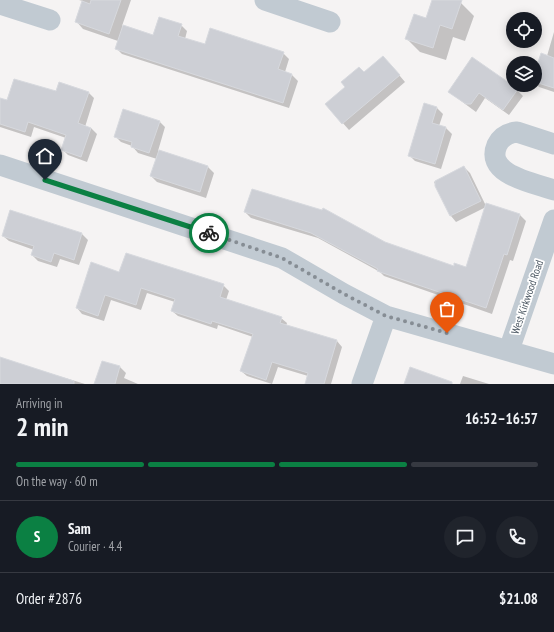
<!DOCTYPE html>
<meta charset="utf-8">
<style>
body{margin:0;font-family:"PT Sans Narrow",sans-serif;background:#20242c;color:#f1f3f6;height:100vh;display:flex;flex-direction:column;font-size:15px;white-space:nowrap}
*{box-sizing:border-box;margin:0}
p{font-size:13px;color:#9ea1a6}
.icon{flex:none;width:22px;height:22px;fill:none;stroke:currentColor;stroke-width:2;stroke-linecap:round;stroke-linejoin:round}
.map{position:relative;height:384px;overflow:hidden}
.panel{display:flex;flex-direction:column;background:#171b24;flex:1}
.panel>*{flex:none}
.fabs{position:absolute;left:506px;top:12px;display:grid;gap:8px}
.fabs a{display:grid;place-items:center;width:36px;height:36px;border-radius:50%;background:#171b24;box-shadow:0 2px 10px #0003;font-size:20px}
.pin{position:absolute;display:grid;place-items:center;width:34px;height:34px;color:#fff;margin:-41px -17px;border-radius:50% 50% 50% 0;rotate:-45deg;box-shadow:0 0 4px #0007}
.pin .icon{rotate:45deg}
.courier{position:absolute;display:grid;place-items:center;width:40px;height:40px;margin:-20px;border:3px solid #0b8043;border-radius:50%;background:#fff;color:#222;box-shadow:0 1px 5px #0007}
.overview em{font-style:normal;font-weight:700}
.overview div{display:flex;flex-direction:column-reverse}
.overview{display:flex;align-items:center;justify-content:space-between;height:68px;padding:0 16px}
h1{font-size:26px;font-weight:700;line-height:30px}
.bar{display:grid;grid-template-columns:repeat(4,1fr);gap:6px 4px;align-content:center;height:48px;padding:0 16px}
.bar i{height:5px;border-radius:3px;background:#363941}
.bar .on{background:#0b8043}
.bar p{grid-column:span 4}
.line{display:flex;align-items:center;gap:10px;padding:0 16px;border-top:1px solid #363941}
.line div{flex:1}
.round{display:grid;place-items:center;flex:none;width:42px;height:42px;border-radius:21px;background:#20242c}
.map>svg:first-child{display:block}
</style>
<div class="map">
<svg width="554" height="384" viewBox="0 0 554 384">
<rect width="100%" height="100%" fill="#f5f3f3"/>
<path fill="#0003" d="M79 0H131L122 26 153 37 181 25 187 31 185 39 206 46 283 53 289 59 285 72 292 75 298 81 289 108 122 54 116 48 118 41 83 29 76 21 83 1Z
M433 0H452L461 3 474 16 465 41 453 37 446 60 420 52 407 39 427 19Z
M554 32V92L539 87 535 83V75L547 56Z
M389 63 405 82 349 130 326 104 364 73Z
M517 90 523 96 509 115 485 98 476 112 449 92Z
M88 92 94 98 85 127 91 128 97 134 87 162 68 155 62 149 66 138 34 127 31 137 0 127V99L8 102 56 93Z
M437 108 443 114 439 126 446 128 452 134 441 169 415 161 409 155Z
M159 121 165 127 158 151 208 167 214 173 206 198 157 182 151 176 157 159 138 153 132 146 121 142 115 136Z
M464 167 470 173 486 206 520 215 526 221 513 261 510 260 492 314 384 276 380 272 318 238 251 218 245 212 385 243 454 267 467 268 486 207 456 222 451 216 434 182Z
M82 234 88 240 79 265 60 259 57 267 38 261 32 255 34 250 9 241 3 236Z
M120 273 223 285 229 291 226 300 281 318 287 323 286 326 337 341 342 347 331 384H306L308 376 278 367 272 384 247 376 241 371 253 337 218 325 217 329 178 316 172 311 175 302 147 293 141 310 111 300 104 321 82 314 77 308Z
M0 358 85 384H0Z
M102 362 120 367 126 373 124 378 138 384H95Z
M463 376 489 384H460Z"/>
<path fill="#cdcfd5" stroke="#d7d9de" d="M91 0H121L109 34 75 22 82 1 90 4Z
M432 0H462L452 29 440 25 433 48 405 39 414 14 426 18Z
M159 17 182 24 178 36 205 44 210 28 284 52 278 69 292 74 283 103 115 49 123 25 153 35Z
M541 53 554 58V88L535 82V72Z
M383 56 400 75 342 124 325 104 345 87 341 82 359 67 364 72Z
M472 57 518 89 503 110 479 93 471 104H466L448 92Z
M14 79 56 91 59 82 89 92 78 123 91 128 81 157 61 150 66 135 28 122 25 132 0 124V98L7 100Z
M424 103 437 107 432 123 446 127 435 164 408 156Z
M123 109 160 121 149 153 131 147 132 142 114 137Z
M159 150 208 166 200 192 150 176Z
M464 166 481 201 450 216 435 186V181Z
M252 189 322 210 323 208 385 242 454 266V263L466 267 486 203 520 214 507 255 504 254 486 308 377 271 378 269 311 233 244 212Z
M10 210 82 233 74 260 54 253 51 262 31 255 34 246 2 236Z
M126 253 224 284 220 297 282 317 280 323 337 340 324 384H305L308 373 272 362 266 380 240 371 253 334 212 321 211 324 171 311 175 299 141 288 136 305 105 295 98 316 76 308 91 262 119 272Z
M0 357 74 381V384H0Z
M102 361 120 366 115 384H94Z
M410 367 452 382V384H404Z"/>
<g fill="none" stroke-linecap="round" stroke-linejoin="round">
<path stroke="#c1cad2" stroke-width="21" d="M265 0 330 22
M0 4 50 20
M554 144 517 132C508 133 501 137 497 145 484 175 535 183 554 190
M0 165 282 258 344 294 386 316 554 364
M509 350 554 220
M362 384 386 316"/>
</g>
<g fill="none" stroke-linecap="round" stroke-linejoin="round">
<path stroke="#868d94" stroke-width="4" stroke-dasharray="0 7.2" d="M209 233 282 258 344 294 386 316 447 333"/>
<path stroke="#0b8043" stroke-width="5" d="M45 180 209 233"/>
</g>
<g text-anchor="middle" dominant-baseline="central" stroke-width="3.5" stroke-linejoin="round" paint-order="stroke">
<g font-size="11" fill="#4a5661" stroke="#fff">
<text transform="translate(527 297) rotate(-71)">West Kirkwood Road</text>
</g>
</g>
</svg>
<div class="fabs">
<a><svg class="icon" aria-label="locate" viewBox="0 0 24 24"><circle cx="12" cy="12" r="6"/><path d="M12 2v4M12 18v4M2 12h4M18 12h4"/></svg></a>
<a><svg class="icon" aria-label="layers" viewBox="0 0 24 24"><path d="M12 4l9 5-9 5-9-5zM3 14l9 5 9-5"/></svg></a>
</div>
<div class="pin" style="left:447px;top:333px;background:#ea580c"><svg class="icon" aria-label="bag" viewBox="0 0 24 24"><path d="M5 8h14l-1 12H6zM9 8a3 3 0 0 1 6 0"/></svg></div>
<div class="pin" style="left:45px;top:180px;background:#1f2937"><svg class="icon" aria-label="home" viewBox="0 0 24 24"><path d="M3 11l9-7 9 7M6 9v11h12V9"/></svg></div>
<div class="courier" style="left:209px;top:233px"><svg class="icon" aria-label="bike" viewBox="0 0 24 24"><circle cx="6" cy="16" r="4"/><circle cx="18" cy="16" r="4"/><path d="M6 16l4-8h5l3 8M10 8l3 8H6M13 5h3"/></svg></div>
</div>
<section class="panel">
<div class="overview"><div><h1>2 min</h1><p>Arriving in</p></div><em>16:52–16:57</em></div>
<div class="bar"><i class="on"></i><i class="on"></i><i class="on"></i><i></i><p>On the way · 60 m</p></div>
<div class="line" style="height:72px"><b class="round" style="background:#0b8043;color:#fff">S</b><div><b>Sam</b><p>Courier · 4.4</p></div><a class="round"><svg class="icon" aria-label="chat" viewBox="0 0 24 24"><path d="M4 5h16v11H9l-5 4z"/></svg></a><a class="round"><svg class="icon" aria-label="phone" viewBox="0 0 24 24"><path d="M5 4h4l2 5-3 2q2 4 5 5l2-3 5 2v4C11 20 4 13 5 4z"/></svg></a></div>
<div class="line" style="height:52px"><div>Order #2876</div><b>$21.08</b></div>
</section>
